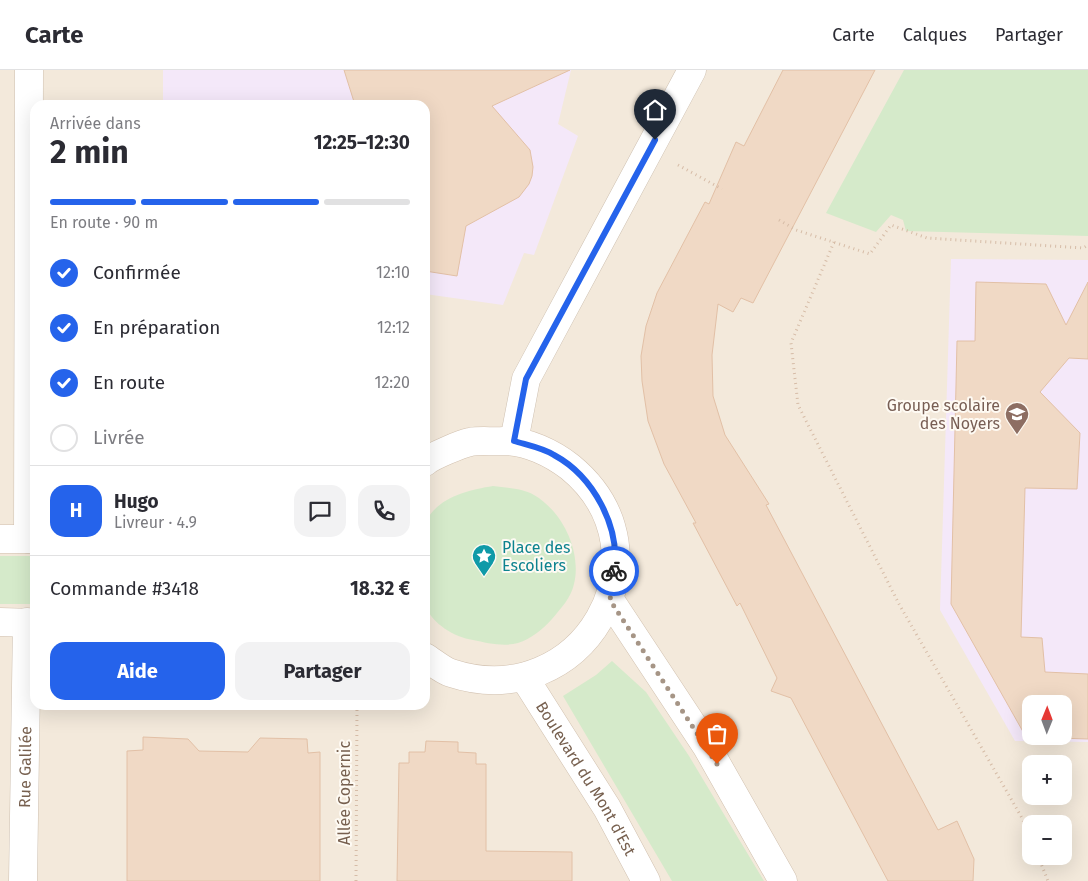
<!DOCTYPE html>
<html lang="fr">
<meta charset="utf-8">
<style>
body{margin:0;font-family:"Fira Sans",sans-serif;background:#f2f2f3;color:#2b2b33;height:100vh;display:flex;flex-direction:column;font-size:19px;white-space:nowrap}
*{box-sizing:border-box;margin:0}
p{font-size:16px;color:#7c7c81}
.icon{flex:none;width:28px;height:28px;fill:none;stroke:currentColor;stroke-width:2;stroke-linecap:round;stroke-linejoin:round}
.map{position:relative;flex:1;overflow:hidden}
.side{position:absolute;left:30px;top:30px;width:400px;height:610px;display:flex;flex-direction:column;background:#fff;border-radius:15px;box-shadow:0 5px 20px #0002}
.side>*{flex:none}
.needle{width:32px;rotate:1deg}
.controls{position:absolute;left:1022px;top:625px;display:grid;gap:10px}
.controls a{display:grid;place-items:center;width:50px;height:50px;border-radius:10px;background:#fff;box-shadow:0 5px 20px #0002;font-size:25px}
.pin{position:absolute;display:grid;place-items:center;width:42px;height:42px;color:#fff;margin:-51px -21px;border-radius:50% 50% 50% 0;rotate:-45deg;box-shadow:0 0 5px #0007}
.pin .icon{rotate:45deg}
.courier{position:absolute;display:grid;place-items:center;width:50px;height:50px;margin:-25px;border:4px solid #2563eb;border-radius:50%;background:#fff;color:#222;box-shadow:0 1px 6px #0007}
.head em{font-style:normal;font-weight:700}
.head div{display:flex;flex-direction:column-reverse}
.head{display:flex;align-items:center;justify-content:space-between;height:85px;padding:0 20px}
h1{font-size:32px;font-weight:700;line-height:38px}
.bar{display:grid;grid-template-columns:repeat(4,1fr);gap:8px 5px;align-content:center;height:60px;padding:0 20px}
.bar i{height:6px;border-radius:4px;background:#e1e1e2}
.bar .on{background:#2563eb}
.bar p{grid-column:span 4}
.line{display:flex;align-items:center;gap:12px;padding:0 20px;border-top:1px solid #e1e1e2}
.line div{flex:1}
.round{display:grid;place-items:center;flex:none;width:52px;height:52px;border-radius:15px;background:#f2f2f3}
ol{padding:0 20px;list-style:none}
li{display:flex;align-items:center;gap:15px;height:55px}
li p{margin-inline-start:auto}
li .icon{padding:5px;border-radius:50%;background:#2563eb;color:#fff;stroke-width:4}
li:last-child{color:#7c7c81}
li i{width:28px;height:28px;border:2px solid #e1e1e2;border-radius:50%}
.action{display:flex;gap:10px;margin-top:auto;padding:10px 20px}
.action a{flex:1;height:58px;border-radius:15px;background:#2563eb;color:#fff;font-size:20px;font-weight:700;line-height:58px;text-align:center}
.action a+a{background:#f2f2f3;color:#2b2b33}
header{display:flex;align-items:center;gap:30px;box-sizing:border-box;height:70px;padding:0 25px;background:#fff;border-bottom:1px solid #e1e1e2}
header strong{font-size:24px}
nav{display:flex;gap:28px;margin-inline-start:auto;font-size:18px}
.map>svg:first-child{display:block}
</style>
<header>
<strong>Carte</strong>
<nav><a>Carte</a><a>Calques</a><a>Partager</a></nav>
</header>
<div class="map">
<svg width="1088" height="811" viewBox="0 0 1088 811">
<rect width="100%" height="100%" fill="#fcf7ec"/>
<path fill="#f3e9db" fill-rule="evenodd" d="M0 0H1088V811H0ZM35 35H425V635H35ZM1031 634H1064V666H1031ZM1031 694H1064V726H1031ZM1031 754H1064V786H1031Z"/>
<path fill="#f4e8f9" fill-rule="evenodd" d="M163 0H571L558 54 578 66 534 185 524 183 503 235 425 224V35H163Z
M951 189 1088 190V672L1015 671 940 540ZM1031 634H1064V666H1031Z"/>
<path fill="#d5eaca" d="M904 0H1088V166L906 161 903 150 891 145 876 162 826 143Z
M493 416C506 418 521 418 534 425 562 441 582 481 574 514 571 528 561 538 552 549 543 559 531 569 518 573 504 577 487 573 473 570 454 567 433 554 425 536 425 521 421 460 426 451 439 427 468 420 493 416Z
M0 486H35V534H0Z
M612 591 646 622 689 686 764 811H672L563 626 596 605Z"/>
<path fill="#f0d9c5" stroke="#e2c0a6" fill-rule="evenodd" d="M344 0H570L492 36 530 80 533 97 532 106 529 114 519 127 466 156 457 206 425 201V35H355Z
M783 0H875L753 233 741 228 733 242 718 234 712 285 713 326 725 365 769 434 766 435 938 760 957 751 974 789 973 811H888L791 628 771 621 777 608 740 533 737 536 693 453H696L664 394 648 351 642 311 641 286 646 256 657 223 705 132 709 134 736 72 744 76Z
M976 212 1046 214 1066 255 1088 212V289L1069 288 1040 322 1080 363 1077 419 1025 418 1021 567 1042 568 1045 602 1088 604V669L1026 667 951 534 957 271H975ZM1031 634H1064V666H1031Z
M143 667 188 669 199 681 248 682 260 668 307 669 308 683 320 682V811H127V681L143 680Z
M426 671 458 672V682L476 683V694H486V781L572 782V811H397L399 693H409V682H425Z"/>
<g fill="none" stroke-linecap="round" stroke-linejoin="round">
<g stroke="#cec0b1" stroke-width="29">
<g id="minor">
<path d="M28 469 29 0"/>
<path id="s1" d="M23 811 27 552"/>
</g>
</g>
<g stroke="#cec0b1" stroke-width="29">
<path id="tertiary" d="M514 371 526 309 692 0"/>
</g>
<g stroke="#d1c0af" stroke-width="29">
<g id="secondary">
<path d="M425 392C432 386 461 374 470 372 481 370 493 372 504 371 527 371 552 383 570 397 676 484 582 646 451 603 442 600 433 592 425 587"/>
<path d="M0 469H35"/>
<path d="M610 530 707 677 783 811"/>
<path d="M0 552 35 553"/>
<path id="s2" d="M524 607 607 738 646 811"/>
</g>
</g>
<path stroke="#d6bca7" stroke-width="3" stroke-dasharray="1 4" stroke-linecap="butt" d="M678 95 722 119
M779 150 796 160 870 184 891 155 927 168 1083 178 1088 175
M834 172 791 273 798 335 899 534 1022 748 1031 770
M1038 786 1048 811
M356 811 357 635"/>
<use href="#minor" stroke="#fff" stroke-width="28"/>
<use href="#tertiary" stroke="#fff" stroke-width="28"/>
<use href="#secondary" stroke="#fff" stroke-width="28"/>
</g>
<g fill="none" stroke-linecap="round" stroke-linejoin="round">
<path stroke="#a69586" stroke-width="5" stroke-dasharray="0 9" d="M614 501 610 530 717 694"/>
<path stroke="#2563eb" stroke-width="6" d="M614 501C621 457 593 406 554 385 543 378 527 375 514 371L526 309 655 70"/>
</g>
<defs>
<g id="school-pin" transform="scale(1.25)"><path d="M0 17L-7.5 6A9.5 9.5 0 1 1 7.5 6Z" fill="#8d6e63" stroke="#fefaf3"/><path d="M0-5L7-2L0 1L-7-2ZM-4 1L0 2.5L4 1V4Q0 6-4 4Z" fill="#fff"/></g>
<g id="sight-pin" transform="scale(1.25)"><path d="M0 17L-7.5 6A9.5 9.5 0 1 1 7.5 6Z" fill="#0f9aa8" stroke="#fefaf3"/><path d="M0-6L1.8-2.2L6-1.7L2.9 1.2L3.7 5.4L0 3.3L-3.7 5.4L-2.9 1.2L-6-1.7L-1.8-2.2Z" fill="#fff"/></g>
</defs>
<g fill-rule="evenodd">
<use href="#school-pin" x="1017" y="344"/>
<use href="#sight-pin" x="484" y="486"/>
</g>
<g text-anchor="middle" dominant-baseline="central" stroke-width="4" stroke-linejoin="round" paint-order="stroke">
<g font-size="16" fill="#785e54" stroke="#fefaf3" text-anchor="end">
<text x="1000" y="335">Groupe scolaire<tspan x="1000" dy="18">des Noyers</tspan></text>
</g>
<g font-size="16" fill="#0d838f" stroke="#fefaf3" text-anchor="start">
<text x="502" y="477">Place des<tspan x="502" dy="18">Escoliers</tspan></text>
</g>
<g font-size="16" fill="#77604f" stroke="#fefaf3">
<text stroke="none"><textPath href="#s1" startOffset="114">Rue Galilée</textPath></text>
<text stroke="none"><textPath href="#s2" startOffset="119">Boulevard du Mont d'Est</textPath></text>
<text transform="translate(344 723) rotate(-90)">Allée Copernic</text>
</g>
</g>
</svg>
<div class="controls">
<a><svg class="needle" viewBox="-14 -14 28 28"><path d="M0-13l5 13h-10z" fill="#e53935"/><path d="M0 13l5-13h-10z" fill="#7c7c81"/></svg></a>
<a>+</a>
<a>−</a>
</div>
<div class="pin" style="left:717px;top:694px;background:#ea580c"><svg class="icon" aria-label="bag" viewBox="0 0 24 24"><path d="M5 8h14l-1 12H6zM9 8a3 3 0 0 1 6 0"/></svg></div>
<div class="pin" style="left:655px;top:70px;background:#1f2937"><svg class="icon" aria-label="home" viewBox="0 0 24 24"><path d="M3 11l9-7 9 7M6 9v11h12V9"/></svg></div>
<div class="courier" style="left:614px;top:501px"><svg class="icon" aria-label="bike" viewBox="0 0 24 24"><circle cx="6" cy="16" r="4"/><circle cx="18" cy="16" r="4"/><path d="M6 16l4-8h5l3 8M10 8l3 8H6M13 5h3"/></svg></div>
<section class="side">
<div class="head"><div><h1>2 min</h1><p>Arrivée dans</p></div><em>12:25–12:30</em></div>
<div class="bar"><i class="on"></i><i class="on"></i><i class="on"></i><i></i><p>En route · 90 m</p></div>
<ol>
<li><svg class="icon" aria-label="check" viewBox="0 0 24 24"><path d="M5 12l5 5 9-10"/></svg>Confirmée<p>12:10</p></li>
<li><svg class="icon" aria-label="check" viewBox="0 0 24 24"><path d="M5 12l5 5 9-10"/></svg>En préparation<p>12:12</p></li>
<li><svg class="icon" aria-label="check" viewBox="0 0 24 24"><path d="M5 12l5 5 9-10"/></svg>En route<p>12:20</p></li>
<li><i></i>Livrée</li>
</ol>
<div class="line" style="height:90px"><b class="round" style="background:#2563eb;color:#fff">H</b><div><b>Hugo</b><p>Livreur · 4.9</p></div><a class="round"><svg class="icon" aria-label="chat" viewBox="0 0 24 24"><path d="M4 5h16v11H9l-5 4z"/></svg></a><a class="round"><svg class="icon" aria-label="phone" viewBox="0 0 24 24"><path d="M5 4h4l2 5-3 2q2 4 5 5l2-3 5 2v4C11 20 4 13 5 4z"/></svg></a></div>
<div class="line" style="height:65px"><div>Commande #3418</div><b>18.32 €</b></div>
<div class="action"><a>Aide</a><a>Partager</a></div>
</section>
</div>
